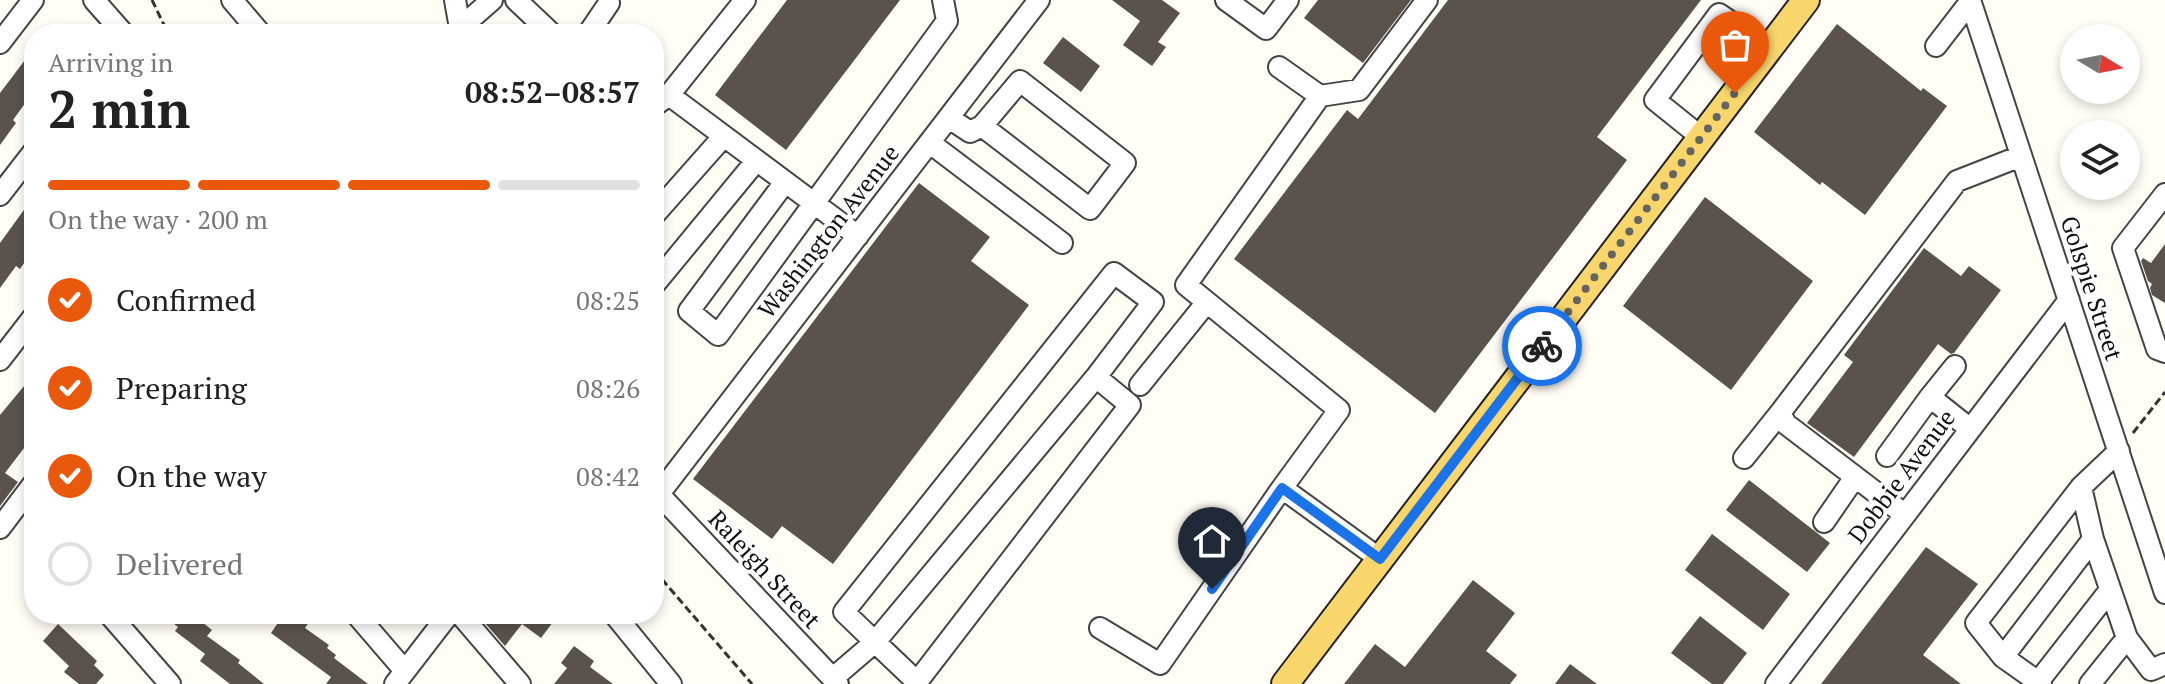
<!DOCTYPE html>
<meta charset="utf-8">
<style>
body{margin:0;font-family:"PT Serif",serif;background:#f6f6f6;color:#222;height:100vh;display:flex;flex-direction:column;font-size:30px;white-space:nowrap}
*{box-sizing:border-box;margin:0}
p{font-size:26px;color:#767676}
.icon{flex:none;width:44px;height:44px;fill:none;stroke:currentColor;stroke-width:2;stroke-linecap:round;stroke-linejoin:round}
.map{position:relative;flex:1;overflow:hidden}
.details{position:absolute;left:24px;top:24px;width:640px;height:600px;display:flex;flex-direction:column;background:#fff;border-radius:32px;box-shadow:0 4px 12px #0003}
.details>*{flex:none}
.needle{width:52px;rotate:100deg}
.buttons{position:absolute;left:2060px;top:24px;display:grid;gap:16px}
.buttons a{display:grid;place-items:center;width:80px;height:80px;border-radius:50%;background:#fff;box-shadow:0 4px 12px #0003;font-size:40px}
.pin{position:absolute;display:grid;place-items:center;width:68px;height:68px;color:#fff;margin:-82px -34px;border-radius:50% 50% 50% 0;rotate:-45deg;box-shadow:0 0 8px #0007}
.pin .icon{rotate:45deg}
.courier{position:absolute;display:grid;place-items:center;width:80px;height:80px;margin:-40px;border:6px solid #1a73e8;border-radius:50%;background:#fff;color:#222;box-shadow:0 2px 10px #0007}
.head em{font-style:normal;font-weight:700}
.head div{display:flex;flex-direction:column-reverse}
.head{display:flex;align-items:center;justify-content:space-between;height:136px;padding:0 24px}
h1{font-size:52px;font-weight:700;line-height:60px}
.bar{display:grid;grid-template-columns:repeat(4,1fr);gap:12px 8px;align-content:center;height:96px;padding:0 24px}
.bar i{height:10px;border-radius:6px;background:#e0e0e0}
.bar .selected{background:#ea580c}
.bar p{grid-column:span 4}
ol{padding:0 24px;list-style:none}
li{display:flex;align-items:center;gap:24px;height:88px}
li p{margin-inline-start:auto}
li .icon{padding:8px;border-radius:50%;background:#ea580c;color:#fff;stroke-width:4}
li:last-child{color:#767676}
li i{width:44px;height:44px;border:4px solid #e0e0e0;border-radius:50%}
.map>svg:first-child{display:block}
</style>
<div class="map">
<svg width="2165" height="684" viewBox="0 0 2165 684">
<rect width="100%" height="100%" fill="#fffdf5"/>
<path fill="#5a524d" d="M787 0H900L786 150 715 95Z
M1112 0H1162L1180 13 1158 42 1166 47 1152 66 1123 45 1140 21Z
M1318 0H1411L1363 63 1304 18Z
M1448 0H1701L1597 137 1627 160 1435 413 1234 259 1347 110 1358 119Z
M1837 24 1921 91 1923 88 1947 106 1865 215 1822 182 1820 185 1754 132Z
M1063 37 1100 66 1081 92 1043 63Z
M34 48V91L13 120 16 123 0 145V93Z
M919 183 990 237 971 261 1029 305 833 564 782 526 772 539 693 479Z
M34 196V238L26 249 31 253 20 269 16 266 0 288V243Z
M1705 197 1813 281 1731 390 1623 306Z
M2165 244V303L2152 295 2150 288 2152 284 2148 281 2141 261 2143 258 2151 263Z
M1924 248 1961 276 1969 266 2001 290 1954 353 1951 354 1938 344 1854 457 1807 423 1853 362 1844 355Z
M34 374V435L5 473 18 482 0 506V415Z
M1749 480 1830 543 1807 572 1726 510Z
M1712 534 1790 594 1763 630 1685 570Z
M1926 547 1978 584 1923 655 1961 684H1821Z
M1473 580 1515 613 1486 651 1517 675 1510 684H1344L1375 644 1405 667Z
M161 614H192L212 630 207 636 240 660 238 663 264 684H230L200 661 205 654 175 631 178 627Z
M284 614H299L309 622 305 628 329 645 327 648 336 655 334 658 368 684H326L331 677 271 633Z
M477 614H559L541 638 522 624 505 646Z
M1700 616 1747 653 1723 684H1712L1671 653Z
M58 624 97 661 94 665 104 675 96 684H79L64 672 69 666 43 641Z
M574 646 594 661 590 667 613 684H554L567 668 561 663Z
M1570 664 1597 684H1555Z"/>
<g fill="none" stroke-linecap="round" stroke-linejoin="round">
<g stroke="#444" stroke-width="24">
<path id="minor" d="M94 0 124 34
M232 0 261 34
M455 0 461 34
M516 0 552 34
M1226 0 1266 29 1288 0
M1970 0 2165 593
M460 28 492 0
M588 34 609 3
M0 43 33 0
M1936 46 1970 2
M1279 67 1320 96
M669 95 745 0
M654 106 669 95 858 236
M949 118 970 132 982 126 1020 81 1125 163 1090 209 982 126
M1701 137 1655 100 1719 14 1769 48
M930 143 1062 243
M785 182 689 311 718 335 947 21 943 0
M2165 194 2123 248 2157 349 2165 352
M0 195 34 151
M654 215 723 137
M1114 273 1153 302 1096 377 875 642 844 612Z
M654 285 756 161
M0 360 34 316
M1955 366 1930 397 1969 428
M1140 385 1207 302
M2119 451 2081 487 2093 539 2127 638 2151 670 2165 664
M1887 456 1930 397
M1744 458 1780 413
M654 489 838 684
M659 494 1039 0
M1904 514 1786 424 1780 413 1957 181 2021 156
M1824 522 1855 477
M0 528 34 483
M1380 559 1282 488 1339 410 1186 285 1320 96 1359 90 1427 0
M109 614 170 684
M356 614 405 671
M460 614 520 684
M614 614 671 684
M1100 628 1160 664 1282 488
M2003 657 1976 623 2081 487
M833 678 875 642 917 682 1130 405 1096 377
M2038 682 2110 590
M395 684 449 614
M1776 684 2069 300
M2041 684 2003 657 2093 539
M2090 684 2127 638"/>
</g>
<g stroke="#222" stroke-width="30">
<path id="major" d="M1285 684 1806 0"/>
</g>
<path stroke="#333" stroke-width="3" stroke-dasharray="8 4" stroke-linecap="butt" d="M152 0 164 25 172 34
M2133 433 2165 392
M654 570 752 684"/>
<use href="#minor" stroke="#fff" stroke-width="20"/>
<use href="#major" stroke="#f9d66b" stroke-width="26"/>
</g>
<g fill="none" stroke-linecap="round" stroke-linejoin="round">
<path stroke="#646461" stroke-width="8" stroke-dasharray="0 14.4" d="M1542 346 1735 93"/>
<path stroke="#1a73e8" stroke-width="10" d="M1212 589 1282 488 1380 559 1542 346"/>
</g>
<g text-anchor="middle" dominant-baseline="central" stroke-width="8" stroke-linejoin="round" paint-order="stroke">
<g font-size="24" fill="#111" stroke="#fff">
<text transform="translate(828 231) rotate(-52)">Washington Avenue</text>
<text transform="translate(2092 288) rotate(72)">Golspie Street</text>
<text transform="translate(1901 476) rotate(-53)">Dobbie Avenue</text>
<text transform="translate(765 569) rotate(47)">Raleigh Street</text>
</g>
</g>
</svg>
<div class="buttons">
<a><svg class="needle" viewBox="-14 -14 28 28"><path d="M0-13l5 13h-10z" fill="#e53935"/><path d="M0 13l5-13h-10z" fill="#767676"/></svg></a>
<a><svg class="icon" aria-label="layers" viewBox="0 0 24 24"><path d="M12 4l9 5-9 5-9-5zM3 14l9 5 9-5"/></svg></a>
</div>
<div class="pin" style="left:1735px;top:93px;background:#ea580c"><svg class="icon" aria-label="bag" viewBox="0 0 24 24"><path d="M5 8h14l-1 12H6zM9 8a3 3 0 0 1 6 0"/></svg></div>
<div class="pin" style="left:1212px;top:589px;background:#1f2937"><svg class="icon" aria-label="home" viewBox="0 0 24 24"><path d="M3 11l9-7 9 7M6 9v11h12V9"/></svg></div>
<div class="courier" style="left:1542px;top:346px"><svg class="icon" aria-label="bike" viewBox="0 0 24 24"><circle cx="6" cy="16" r="4"/><circle cx="18" cy="16" r="4"/><path d="M6 16l4-8h5l3 8M10 8l3 8H6M13 5h3"/></svg></div>
<section class="details">
<div class="head"><div><h1>2 min</h1><p>Arriving in</p></div><em>08:52–08:57</em></div>
<div class="bar"><i class="selected"></i><i class="selected"></i><i class="selected"></i><i></i><p>On the way · 200 m</p></div>
<ol>
<li><svg class="icon" aria-label="check" viewBox="0 0 24 24"><path d="M5 12l5 5 9-10"/></svg>Confirmed<p>08:25</p></li>
<li><svg class="icon" aria-label="check" viewBox="0 0 24 24"><path d="M5 12l5 5 9-10"/></svg>Preparing<p>08:26</p></li>
<li><svg class="icon" aria-label="check" viewBox="0 0 24 24"><path d="M5 12l5 5 9-10"/></svg>On the way<p>08:42</p></li>
<li><i></i>Delivered</li>
</ol>
</section>
</div>
